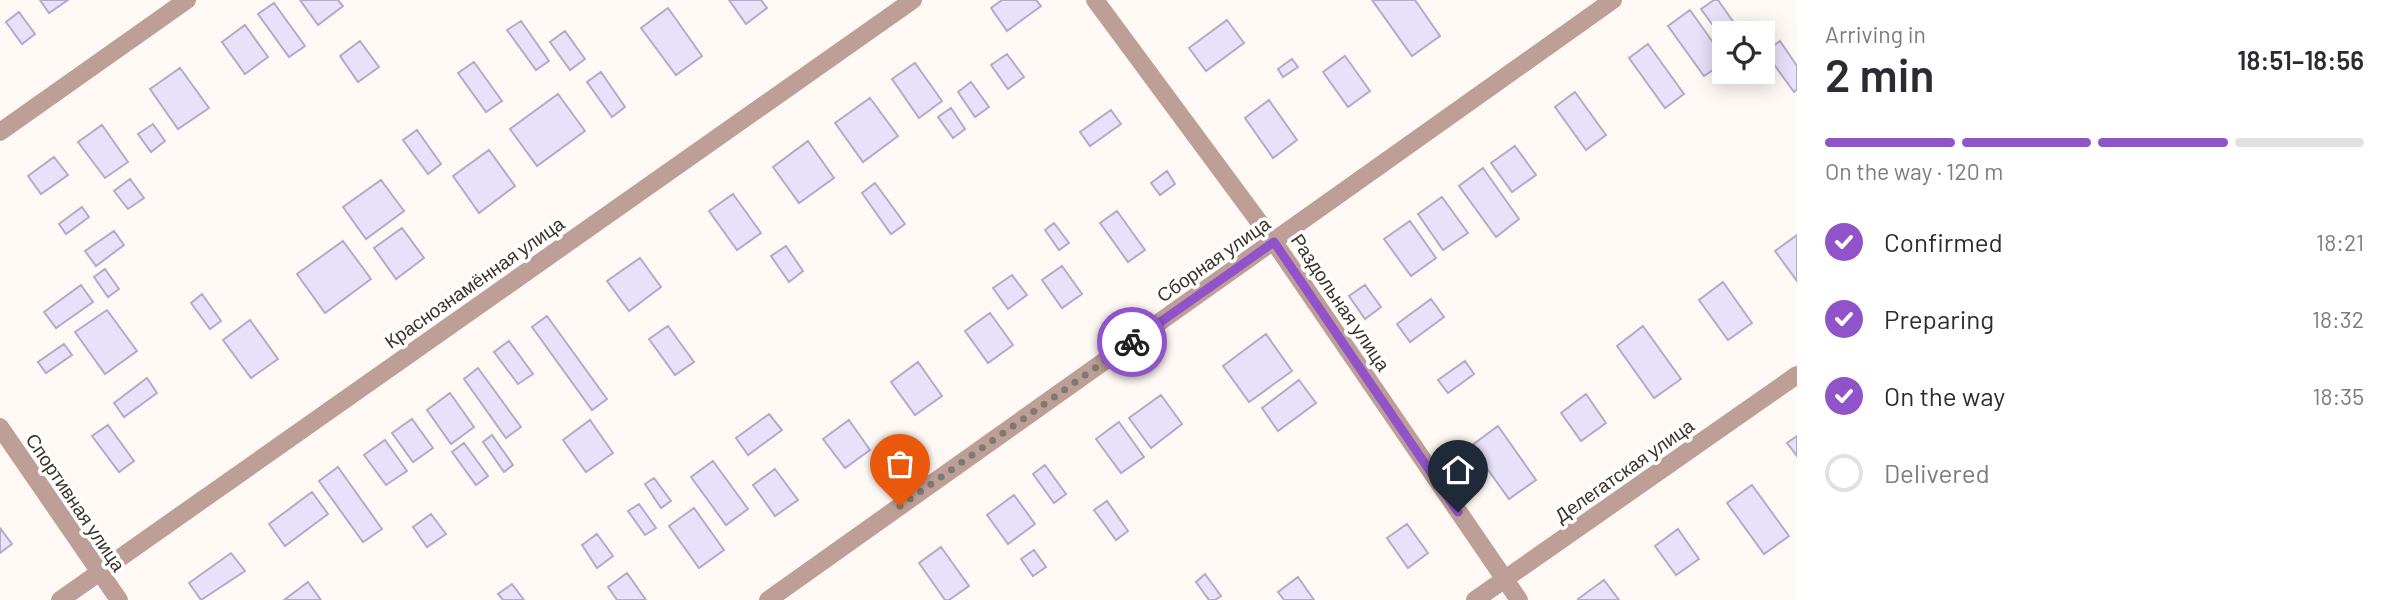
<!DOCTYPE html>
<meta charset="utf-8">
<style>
body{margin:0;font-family:Barlow,sans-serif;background:#f7f7f7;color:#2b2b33;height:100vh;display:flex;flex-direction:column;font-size:26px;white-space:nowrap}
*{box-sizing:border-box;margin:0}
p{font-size:23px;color:#7c7c81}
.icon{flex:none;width:38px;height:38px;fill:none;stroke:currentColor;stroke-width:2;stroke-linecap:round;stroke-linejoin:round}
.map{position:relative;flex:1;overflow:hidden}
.sheet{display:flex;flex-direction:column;background:#fff;width:595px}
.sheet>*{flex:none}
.controls{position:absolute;left:1712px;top:21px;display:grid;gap:14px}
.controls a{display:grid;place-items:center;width:63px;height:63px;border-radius:0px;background:#fff;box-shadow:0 4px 18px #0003;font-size:35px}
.pin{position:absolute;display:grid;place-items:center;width:60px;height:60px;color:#fff;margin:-72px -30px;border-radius:50% 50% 50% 0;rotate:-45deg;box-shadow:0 0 7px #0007}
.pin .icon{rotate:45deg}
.courier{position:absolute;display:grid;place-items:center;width:70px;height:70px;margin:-35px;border:5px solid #9153ca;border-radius:50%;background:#fff;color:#222;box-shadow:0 2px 9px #0007}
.headline em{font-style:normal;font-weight:600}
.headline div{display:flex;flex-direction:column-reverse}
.headline{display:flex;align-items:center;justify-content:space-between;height:119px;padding:0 28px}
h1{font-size:46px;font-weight:600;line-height:52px}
.bar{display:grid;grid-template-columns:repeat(4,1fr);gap:10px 7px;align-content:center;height:84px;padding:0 28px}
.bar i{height:9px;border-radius:5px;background:#e1e1e2}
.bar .on{background:#9153ca}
.bar p{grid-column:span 4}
ol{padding:0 28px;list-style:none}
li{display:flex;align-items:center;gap:21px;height:77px}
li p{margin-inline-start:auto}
li .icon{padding:7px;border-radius:50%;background:#9153ca;color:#fff;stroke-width:4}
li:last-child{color:#7c7c81}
li i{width:38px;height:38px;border:4px solid #e1e1e2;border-radius:50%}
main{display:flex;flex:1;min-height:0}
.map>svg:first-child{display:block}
</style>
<main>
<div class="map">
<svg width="1797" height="600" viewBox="0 0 1797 600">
<rect width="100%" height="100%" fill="#fef9f4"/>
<path fill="#e7e1fa" stroke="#b3acc9" stroke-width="2" d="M40 0H68L49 13Z
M300 0H338L343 6 318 25Z
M729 0H761L767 8 746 24Z
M1002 0H1036L1041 6 1007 31 991 8Z
M1372 0H1415L1440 36 1412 56Z
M1714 0H1718L1737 27 1724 33 1722 38 1701 9Z
M274 3 305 46 289 57 258 14Z
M668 8 702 56 676 75 641 28Z
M1690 10 1724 58V62L1704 76 1668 26Z
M19 12 35 34 22 44 6 22Z
M1227 20 1244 43 1206 71 1189 48Z
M521 21 549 61 536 70 507 30Z
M245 25 268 57 245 74 222 42Z
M565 31 585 59 570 70 550 42Z
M360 41 379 67 358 82 340 56Z
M1780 41 1797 66V89L1794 92 1765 52Z
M1648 44 1684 94 1665 108 1629 58Z
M1007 54 1024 77 1008 89 991 65Z
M1345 56 1370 91 1348 107 1323 72Z
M1292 59 1298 67 1283 77 1278 69Z
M474 62 502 101 486 112 458 73Z
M915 63 942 101 919 118 892 79Z
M180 68 209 108 178 129 150 89Z
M601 72 625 107 612 117 587 82Z
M971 82 989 107 975 117 958 92Z
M1575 92 1606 135 1586 150 1555 107Z
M558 94 585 131 537 166 510 129Z
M870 98 898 136 863 162 835 123Z
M1269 100 1297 140 1273 158 1245 118Z
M951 108 965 129 953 138 938 117Z
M1111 110 1121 124 1090 146 1080 132Z
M153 124 165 141 151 152 138 134Z
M102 125 128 162 105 178 78 142Z
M417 130 441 164 428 174 403 140Z
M808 141 834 178 799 203 773 167Z
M1515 146 1536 175 1512 192 1491 163Z
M489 150 515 186 479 213 453 176Z
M54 157 68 175 41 194 28 176Z
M1483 168 1519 219 1496 237 1459 186Z
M1167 171 1175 184 1160 195 1151 183Z
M130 179 144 198 128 209 114 191Z
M381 180 404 211 366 239 343 207Z
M875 183 905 224 891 234 862 193Z
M733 194 761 233 737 250 709 211Z
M1442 197 1468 233 1443 250 1418 214Z
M82 207 89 217 66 234 59 224Z
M1117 211 1145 250 1128 262 1100 223Z
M1410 221 1436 258 1411 276 1384 239Z
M1054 223 1069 243 1059 250 1045 230Z
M402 228 424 258 396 279 374 248Z
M114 231 124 245 96 266 85 251Z
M1797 235V281L1775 251Z
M343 241 371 279 325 313 297 274Z
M786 246 803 271 789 282 771 256Z
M640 258 661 287 629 311 607 281Z
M1062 266 1082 294 1062 308 1042 280Z
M105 269 119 289 108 297 94 277Z
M1012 275 1027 295 1008 309 993 288Z
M1723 282 1752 323 1728 340 1699 300Z
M81 285 93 302 56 328 44 312Z
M1365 285 1381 307 1365 319 1349 296Z
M202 294 221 321 210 329 191 303Z
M1431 299 1444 317 1410 342 1397 324Z
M107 310 137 351 105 374 75 332Z
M990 313 1013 345 988 363 965 331Z
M547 316 607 399 592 410 532 327Z
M250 320 278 359 251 378 223 340Z
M668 326 694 362 675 375 649 339Z
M1643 326 1681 379 1654 398 1617 346Z
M1266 334 1292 371 1249 402 1223 366Z
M509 341 533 374 518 384 494 352Z
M64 344 72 355 46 373 38 362Z
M1465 361 1474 374 1448 393 1438 380Z
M918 362 942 396 915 415 891 382Z
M478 368 521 427 506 438 464 379Z
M147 378 157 393 124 417 114 403Z
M1299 380 1316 403 1278 431 1262 408Z
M450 393 474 427 451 444 427 410Z
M1586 394 1606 423 1581 441 1561 413Z
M1161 395 1182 424 1151 448 1129 418Z
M769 414 782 430 748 455 736 438Z
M412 419 433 448 413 462 392 433Z
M590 420 613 453 586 472 563 440Z
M849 420 870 450 845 468 823 439Z
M1119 422 1144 457 1121 473 1096 439Z
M108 425 134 461 119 472 92 436Z
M1498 426 1536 480 1509 499 1471 446Z
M492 435 513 465 504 472 483 442Z
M1797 436V456L1787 443Z
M385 440 407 471 386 485 364 455Z
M464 443 488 476 476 485 452 452Z
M713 461 748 509 726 525 691 477Z
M1045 465 1066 494 1054 503 1033 474Z
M338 467 382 529 363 542 319 481Z
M775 469 798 500 775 516 753 485Z
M654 478 671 501 661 508 645 484Z
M1752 485 1789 536 1764 554 1727 503Z
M312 492 328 514 285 546 269 524Z
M1014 495 1035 524 1008 544 987 515Z
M1107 501 1128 531 1116 540 1094 510Z
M639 504 656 528 645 535 628 511Z
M694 508 724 550 699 568 669 526Z
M431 514 446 534 427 547 413 527Z
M1407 524 1428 553 1408 568 1387 538Z
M0 528 12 544 0 553Z
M1678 529 1699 559 1676 575 1655 546Z
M597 534 613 556 597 568 582 545Z
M941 547 969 586 949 600H945L919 563Z
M1034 550 1046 567 1033 576 1021 559Z
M231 553 245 571 201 600 189 583Z
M627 573 646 600H617L608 587Z
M1205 574 1221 596 1215 600H1209L1196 582Z
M1298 577 1314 600H1284L1278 592Z
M1604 580 1619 600H1579L1578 599Z
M308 582 321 600H284Z
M512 584 524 600H503L498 594Z"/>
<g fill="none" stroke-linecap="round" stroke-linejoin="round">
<path stroke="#be9f97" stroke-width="18" d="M1095 0 1274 242 1519 600
M0 132 187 0
M0 427 119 600
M60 600 913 0
M768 600 1613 0
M1475 600 1797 375"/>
</g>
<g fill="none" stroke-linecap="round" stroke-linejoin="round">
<path stroke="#807971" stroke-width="7" stroke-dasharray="0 12.6" d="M900 506 1132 342"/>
<path stroke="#9153ca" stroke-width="9" d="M1132 342 1274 242 1458 512"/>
</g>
<g text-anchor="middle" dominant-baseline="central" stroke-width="7" stroke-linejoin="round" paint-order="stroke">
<g font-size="19" fill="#3c342a" stroke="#fff">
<text transform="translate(1213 259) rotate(-35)">Сборная улица</text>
<text transform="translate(474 282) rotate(-35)">Краснознамённая улица</text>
<text transform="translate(1341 302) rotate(56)">Раздольная улица</text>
<text transform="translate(1624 470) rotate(-35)">Делегатская улица</text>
<text transform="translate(76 502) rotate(56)">Спортивная улица</text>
</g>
</g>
</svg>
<div class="controls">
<a><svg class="icon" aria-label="locate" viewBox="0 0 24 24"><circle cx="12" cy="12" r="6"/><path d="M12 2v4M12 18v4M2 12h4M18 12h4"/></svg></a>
</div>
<div class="pin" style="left:900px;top:506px;background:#ea580c"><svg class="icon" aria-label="bag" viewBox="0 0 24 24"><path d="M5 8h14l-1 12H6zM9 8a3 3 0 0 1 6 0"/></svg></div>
<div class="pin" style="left:1458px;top:512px;background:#1f2937"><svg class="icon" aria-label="home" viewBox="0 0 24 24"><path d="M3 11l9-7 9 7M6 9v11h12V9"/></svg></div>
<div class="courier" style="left:1132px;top:342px"><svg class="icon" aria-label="bike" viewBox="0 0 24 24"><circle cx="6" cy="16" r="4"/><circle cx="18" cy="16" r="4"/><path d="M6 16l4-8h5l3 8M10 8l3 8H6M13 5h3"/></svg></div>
</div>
<section class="sheet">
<div class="headline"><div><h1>2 min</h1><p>Arriving in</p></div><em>18:51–18:56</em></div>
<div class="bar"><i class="on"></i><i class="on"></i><i class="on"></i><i></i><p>On the way · 120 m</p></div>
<ol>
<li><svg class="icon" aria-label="check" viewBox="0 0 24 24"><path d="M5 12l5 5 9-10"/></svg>Confirmed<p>18:21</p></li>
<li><svg class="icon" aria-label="check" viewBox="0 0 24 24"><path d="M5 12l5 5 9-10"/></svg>Preparing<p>18:32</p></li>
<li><svg class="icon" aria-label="check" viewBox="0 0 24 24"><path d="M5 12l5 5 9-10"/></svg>On the way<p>18:35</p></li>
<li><i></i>Delivered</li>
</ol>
</section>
</main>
